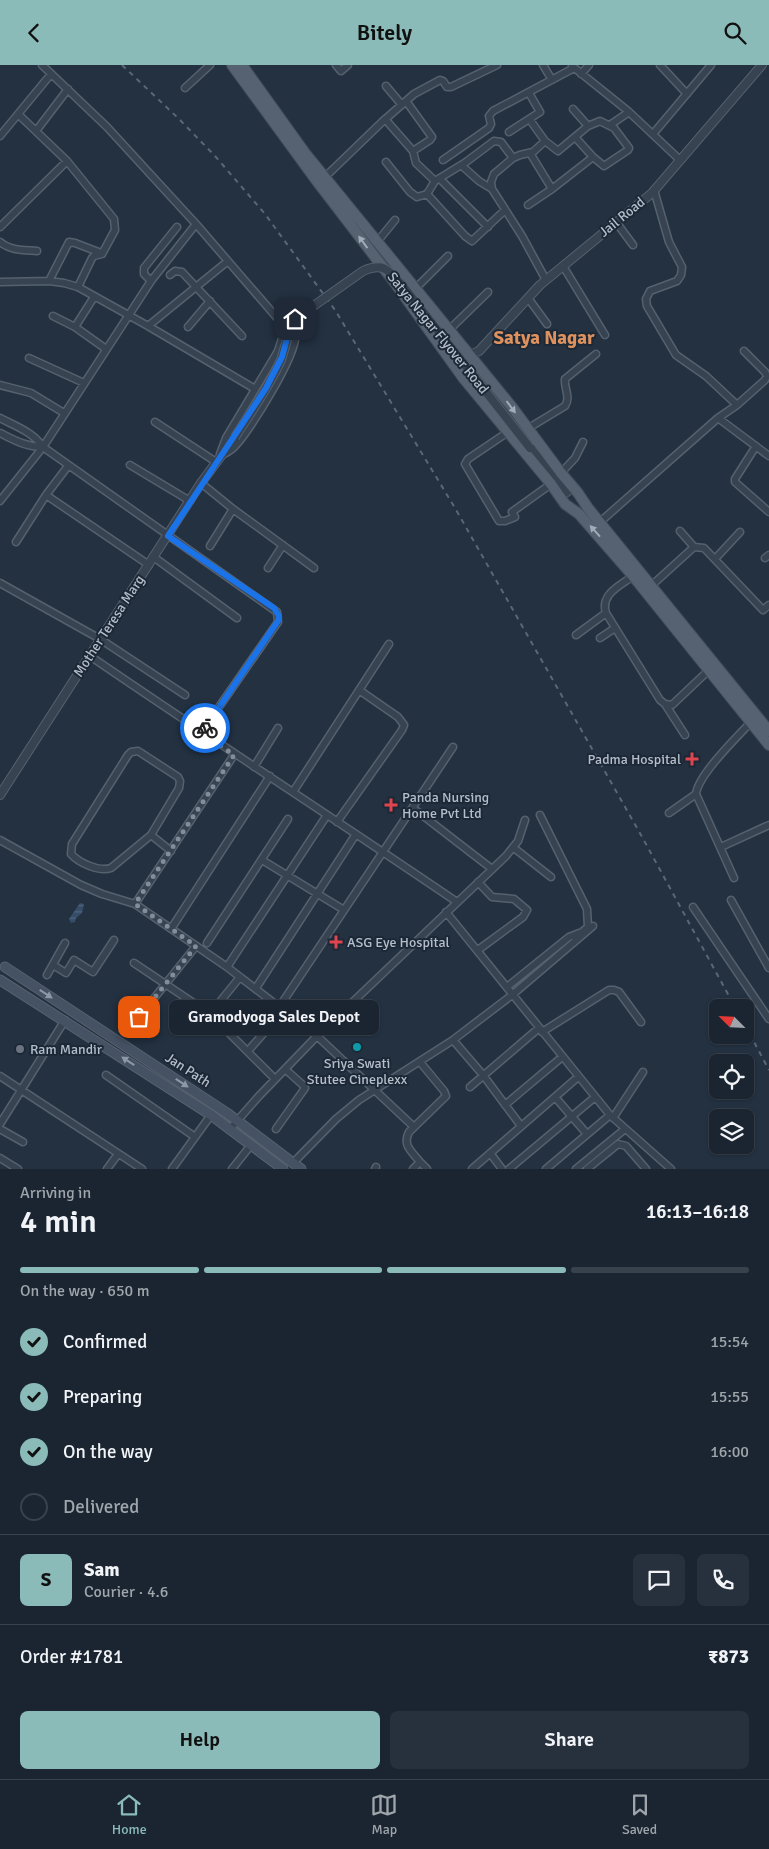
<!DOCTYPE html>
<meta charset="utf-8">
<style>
body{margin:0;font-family:Signika,sans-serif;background:#27313d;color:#f1f3f6;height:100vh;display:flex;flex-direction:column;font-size:19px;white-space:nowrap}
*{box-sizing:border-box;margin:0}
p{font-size:16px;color:#9fa5ab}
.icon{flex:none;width:28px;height:28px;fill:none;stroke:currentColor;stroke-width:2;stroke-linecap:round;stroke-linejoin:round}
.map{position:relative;height:1104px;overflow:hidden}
.drawer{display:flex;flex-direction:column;background:#1a2531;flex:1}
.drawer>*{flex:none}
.needle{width:32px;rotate:294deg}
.tools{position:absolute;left:709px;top:934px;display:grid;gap:10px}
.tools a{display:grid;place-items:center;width:45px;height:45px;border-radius:8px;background:#1a2531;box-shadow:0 1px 4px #0004,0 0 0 1px #38424d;font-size:25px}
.pin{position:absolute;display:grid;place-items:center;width:42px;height:42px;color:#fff;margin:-21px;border-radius:10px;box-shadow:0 2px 8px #0006}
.courier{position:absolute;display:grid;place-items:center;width:50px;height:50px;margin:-25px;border:4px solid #1a73e8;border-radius:50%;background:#fff;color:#222;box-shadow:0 1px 6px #0007}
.bubble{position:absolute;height:35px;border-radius:8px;background:#1a2531;box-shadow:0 1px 4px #0004,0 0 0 1px #38424d;font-size:16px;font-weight:600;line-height:35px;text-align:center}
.headline em{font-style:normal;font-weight:600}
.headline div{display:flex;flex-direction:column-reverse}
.headline{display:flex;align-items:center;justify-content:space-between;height:85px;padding:0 20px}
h1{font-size:32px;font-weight:600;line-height:38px}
.bar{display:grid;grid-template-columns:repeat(4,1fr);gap:8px 5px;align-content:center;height:60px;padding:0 20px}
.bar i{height:6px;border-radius:4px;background:#38424d}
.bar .on{background:#8bbbb9}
.bar p{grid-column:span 4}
.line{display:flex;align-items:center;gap:12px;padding:0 20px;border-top:1px solid #38424d}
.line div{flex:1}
.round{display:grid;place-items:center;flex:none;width:52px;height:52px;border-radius:8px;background:#27313d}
ol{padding:0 20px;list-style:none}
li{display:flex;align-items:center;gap:15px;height:55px}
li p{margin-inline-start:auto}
li .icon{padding:5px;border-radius:50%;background:#8bbbb9;color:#111;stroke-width:4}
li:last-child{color:#9fa5ab}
li i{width:28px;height:28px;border:2px solid #38424d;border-radius:50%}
.action{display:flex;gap:10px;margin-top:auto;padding:10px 20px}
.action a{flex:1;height:58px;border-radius:8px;background:#8bbbb9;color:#111;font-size:20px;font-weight:600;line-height:58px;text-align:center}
.action a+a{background:#27313d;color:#f1f3f6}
header{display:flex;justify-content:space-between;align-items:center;height:65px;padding:0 20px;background:#8bbbb9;color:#111;font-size:22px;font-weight:600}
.dock{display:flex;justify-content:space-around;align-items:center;height:70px;border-top:1px solid #38424d;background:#1a2531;font-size:14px;color:#9fa5ab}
.dock a{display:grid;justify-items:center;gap:2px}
.dock .on{color:#8bbbb9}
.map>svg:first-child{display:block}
</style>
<header><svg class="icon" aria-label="back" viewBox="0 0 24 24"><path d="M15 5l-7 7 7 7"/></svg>Bitely<svg class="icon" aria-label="search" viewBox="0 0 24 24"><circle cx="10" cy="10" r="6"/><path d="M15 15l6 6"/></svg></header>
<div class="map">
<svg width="769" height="1104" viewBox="0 0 769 1104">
<defs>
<pattern id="water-rules" width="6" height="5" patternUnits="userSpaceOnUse" patternTransform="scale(1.25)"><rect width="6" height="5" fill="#364d69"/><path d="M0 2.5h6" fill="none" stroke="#51657d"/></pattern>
</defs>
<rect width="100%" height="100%" fill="#233141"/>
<path fill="url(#water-rules)" d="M80 838 84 839 82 848 76 853 75 857 71 858 69 854Z"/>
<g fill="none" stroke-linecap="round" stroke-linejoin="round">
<g stroke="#56616e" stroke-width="9">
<path id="minor" d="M42 0 107 62 196 159 278 254 283 270 278 286 226 373 220 389
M336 0 341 6 348 0
M543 0 552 15
M660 0 687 29
M572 1 628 46 680 95
M581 9 589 0
M386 21 402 40
M185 23 210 0
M406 36 432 72 430 75 413 86
M573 44 588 61 600 56 614 63 629 83 628 85 604 101 593 92 575 72
M18 49 67 96 114 154 115 165 102 189 94 191 92 193 78 222
M385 54 413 86 416 98 435 116
M530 55 545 76 533 87 520 90 513 93 494 109 491 117 492 124 522 171 546 215
M610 60 629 47
M36 66 68 24
M509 67 540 47 529 28
M653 69 711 0
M0 71 51 9
M545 76 558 86 588 61
M530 88 552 124 593 92
M443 95 489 63 491 59 489 51 493 46 574 3
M386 97 410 127 417 132 427 129 435 116 466 97 494 76 501 77 513 93
M461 100 479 116 492 124
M324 113 382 57 414 29 440 15 443 16 447 22H451L497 0
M440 114 488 162
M654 125 669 177 682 202 681 210 677 216 650 226 646 234 647 241 676 290 706 311 737 340 718 353
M427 129 465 171 472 176 505 145
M528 140 552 124
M616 157 633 180
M196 159 151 216 43 382 277 547 278 557 201 668
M0 162 67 96
M0 177C11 186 24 185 37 186
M377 177 395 155
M563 201 605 270
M170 210 175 206 182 207 242 271
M49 216 69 177 75 178 101 188
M151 216 144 209V203L177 162
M0 217 49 216 64 218 78 222 148 261 255 324
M415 224 448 191
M528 233 547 259
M53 251 75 262 106 284
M148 261 228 196
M75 262 94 232
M188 262 210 236
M449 265 488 227
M29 293 84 318
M0 320 31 328 64 348
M737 340 765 315 767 311 765 307 744 286
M0 353C15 361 33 367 43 382
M155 357 216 397
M527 364 565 341C571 332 564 324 565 314L596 289
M508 367 468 394 465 399 499 456H505L515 452 512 447 551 419
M0 368C14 375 26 382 43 382
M756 381 735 414V417L769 447
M224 389C228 387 233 384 236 380 249 367 300 285 295 269 293 262 283 258 278 254
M130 400 190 436
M561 408 575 393 583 377
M201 418 233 444 314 503
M46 430 149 500
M0 436 43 382
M600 457 718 353 769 391
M16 477 46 430 68 401
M210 481 233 444
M694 482 704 483 763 545 769 540
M155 493 237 553
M765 493 769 490
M715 494 740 467
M268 503 283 480
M633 511C620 521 600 529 606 548L660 635 665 639 672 640 709 605
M0 518 100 574 185 630
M651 521 694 482 680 466
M576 570 606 548
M600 573 615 563
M90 591C211 674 335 754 457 837
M665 639 685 670
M254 702 278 663
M293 727 389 579
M413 743 492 804
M669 748 696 729
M337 757 402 665 404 660 398 652 359 625
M151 770 111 803C99 807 79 798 71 789L72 779 128 690 131 687 138 686 178 712 180 716 179 723 151 770 171 786
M0 775 81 820 102 829 135 839 227 902 317 971 414 1062
M721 782 769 760
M514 783 551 812
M262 795 344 845
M734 813 696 729C698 710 737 672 750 658
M731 835 769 903
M135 839 234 690
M693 842 769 954
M446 847 610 1050 671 1104
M171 864 270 711
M207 878 288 754
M478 885 523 852 527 845 514 834 492 832 478 817
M134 898 210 949 275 1014
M53 900 66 908 74 895 93 907 114 875
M227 902 327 750
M47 910 65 878
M507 922 569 872 582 867 588 862 587 844 540 750
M256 923 356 769
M280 941 453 682
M210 949 240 912
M139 952 196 881
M542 967 609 925H614L619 927 641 957
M453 975 483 1010 521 1061
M248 986 270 961
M420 997 444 1026 446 1031 409 1067C402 1080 412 1087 420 1097
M106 1010 195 1072
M0 1011 142 1104
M470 1022 539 963
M555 1032 587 1069
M505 1040 562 992
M613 1053 643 1007
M0 1059 65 955
M0 1064 23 1077
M230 1064 259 1031 317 971 506 791 518 776 525 755
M276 1064 305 1023 304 1021 285 1004
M490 1088 502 1104
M0 1093 18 1104
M293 1098 336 1054 359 1035 453 975 512 930 593 861
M107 1104 118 1089
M172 1104 211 1050
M232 1104 251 1080
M375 1104 376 1102
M413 1104 420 1097 427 1104
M472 1104 578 1012
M509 1104 595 1032
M546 1104 610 1050
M576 1104 625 1064
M587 1104 618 1079 626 1081 646 1104"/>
</g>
<g stroke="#56616e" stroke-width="10">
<path id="tertiary" d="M470 290 479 286 540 220 652 128 762 0
M530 383 567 427
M0 730 201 418 235 372"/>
</g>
<g stroke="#56616e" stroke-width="11">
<path id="secondary" d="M5 902 227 1048 301 1104
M0 915 211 1050 283 1104"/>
</g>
<g stroke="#414c5a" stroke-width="12">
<path id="primary" d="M232 0 316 115 395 218 464 314 551 419 565 439 579 449 633 511 769 680
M242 0 305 88 512 342 561 408 578 428 588 443 769 666"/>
</g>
<use href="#minor" stroke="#384351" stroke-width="6"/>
<use href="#tertiary" stroke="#384351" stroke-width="8"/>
<use href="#secondary" stroke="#455264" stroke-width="9"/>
<use href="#primary" stroke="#566271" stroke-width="10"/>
<path stroke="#596778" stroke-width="2" stroke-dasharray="5 5" stroke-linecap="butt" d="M122 0 179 54 215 91 265 149 335 245 455 443 641 770 735 942
M745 960 769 1005"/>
<g stroke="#56616e" stroke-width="10" stroke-linecap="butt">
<path id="tertiary-bridge" d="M235 372C251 347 269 322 281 295 286 281 287 267 295 254L363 206C384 197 388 205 402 220L530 383"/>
</g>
<use href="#tertiary-bridge" stroke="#384351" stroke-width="8"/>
</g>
<defs><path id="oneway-solid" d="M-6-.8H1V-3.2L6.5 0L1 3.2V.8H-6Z" transform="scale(1.25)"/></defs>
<g fill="#a1acb9">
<use href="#oneway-solid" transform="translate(363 177) rotate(-126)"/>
<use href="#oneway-solid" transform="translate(511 342) rotate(53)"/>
<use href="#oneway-solid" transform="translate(595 466) rotate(-132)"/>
</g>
<g fill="#8d98a7">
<use href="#oneway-solid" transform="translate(46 929) rotate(33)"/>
<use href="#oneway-solid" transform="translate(128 996) rotate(-147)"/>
<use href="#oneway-solid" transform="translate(182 1018) rotate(33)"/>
</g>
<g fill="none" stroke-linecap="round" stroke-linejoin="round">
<path stroke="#818d9b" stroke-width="5" stroke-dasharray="0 9" d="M139 952 196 881 135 839 234 690 202 668 205 663"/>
<path stroke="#1a73e8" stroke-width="6" d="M205 663 278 556 279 551 274 543 168 471 266 323 282 292 289 266 295 254"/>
</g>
<g fill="#e0444e" stroke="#1d2836" stroke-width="2">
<path d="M689.5 686.5h5v5h5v5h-5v5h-5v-5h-5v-5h5z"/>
<path d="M388.5 732.5h5v5h5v5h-5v5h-5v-5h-5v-5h5z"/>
<path d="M333.5 869.5h5v5h5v5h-5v5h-5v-5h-5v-5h5z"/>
</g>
<circle fill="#0f9aa8" stroke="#1d2836" stroke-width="2" cx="357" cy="982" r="5"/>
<circle fill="#6b7280" stroke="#1d2836" stroke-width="2" cx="20" cy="984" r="5"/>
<g text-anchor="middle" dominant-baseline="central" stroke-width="4" stroke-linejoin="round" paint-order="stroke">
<g font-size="14" fill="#b4becb" stroke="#1d2836">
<text transform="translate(622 152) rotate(-39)">Jail Road</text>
<text transform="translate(438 268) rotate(51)">Satya Nagar Flyover Road</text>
<text transform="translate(109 561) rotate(-57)">Mother Teresa Marg</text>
<text transform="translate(188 1005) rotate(33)">Jan Path</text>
</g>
<g font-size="14" fill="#b4becb" stroke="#1d2836" text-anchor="start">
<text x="681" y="694" text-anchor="end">Padma Hospital</text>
<text x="402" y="732">Panda Nursing<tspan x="402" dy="16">Home Pvt Ltd</tspan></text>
<text x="347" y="877">ASG Eye Hospital</text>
<text x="30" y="984">Ram Mandir</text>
<text x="357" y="998" text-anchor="middle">Sriya Swati<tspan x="357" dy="16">Stutee Cineplexx</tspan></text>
</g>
<g font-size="19" font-weight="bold" fill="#dd915e" stroke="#1d2836">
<text x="544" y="273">Satya Nagar</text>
</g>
</g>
</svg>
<div class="tools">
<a><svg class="needle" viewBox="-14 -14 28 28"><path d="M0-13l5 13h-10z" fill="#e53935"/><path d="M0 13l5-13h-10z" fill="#9fa5ab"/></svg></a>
<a><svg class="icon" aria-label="locate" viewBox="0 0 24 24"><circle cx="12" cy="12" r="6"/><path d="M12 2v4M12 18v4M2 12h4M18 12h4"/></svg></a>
<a><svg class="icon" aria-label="layers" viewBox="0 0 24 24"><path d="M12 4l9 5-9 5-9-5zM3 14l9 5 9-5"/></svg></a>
</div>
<div class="pin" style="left:139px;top:952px;background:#ea580c"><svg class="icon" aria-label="bag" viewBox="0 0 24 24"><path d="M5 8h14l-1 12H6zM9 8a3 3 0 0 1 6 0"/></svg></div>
<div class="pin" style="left:295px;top:254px;background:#1f2937"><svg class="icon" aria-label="home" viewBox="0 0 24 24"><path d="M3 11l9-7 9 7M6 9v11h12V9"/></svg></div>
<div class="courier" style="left:205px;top:663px"><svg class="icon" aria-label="bike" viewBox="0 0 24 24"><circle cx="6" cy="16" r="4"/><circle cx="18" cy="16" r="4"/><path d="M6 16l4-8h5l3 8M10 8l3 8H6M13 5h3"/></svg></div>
<div class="bubble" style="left:169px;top:935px;width:210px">Gramodyoga Sales Depot</div>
</div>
<section class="drawer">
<div class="headline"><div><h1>4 min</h1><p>Arriving in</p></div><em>16:13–16:18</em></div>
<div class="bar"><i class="on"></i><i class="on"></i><i class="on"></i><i></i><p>On the way · 650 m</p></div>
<ol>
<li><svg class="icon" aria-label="check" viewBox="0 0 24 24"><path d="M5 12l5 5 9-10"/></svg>Confirmed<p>15:54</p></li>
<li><svg class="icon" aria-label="check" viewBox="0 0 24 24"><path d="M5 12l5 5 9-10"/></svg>Preparing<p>15:55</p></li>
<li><svg class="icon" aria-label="check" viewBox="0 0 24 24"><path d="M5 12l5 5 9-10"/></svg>On the way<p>16:00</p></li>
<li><i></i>Delivered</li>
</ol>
<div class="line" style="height:90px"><b class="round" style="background:#8bbbb9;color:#111">S</b><div><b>Sam</b><p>Courier · 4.6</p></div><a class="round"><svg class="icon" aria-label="chat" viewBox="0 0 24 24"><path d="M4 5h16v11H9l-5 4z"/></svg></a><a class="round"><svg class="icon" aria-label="phone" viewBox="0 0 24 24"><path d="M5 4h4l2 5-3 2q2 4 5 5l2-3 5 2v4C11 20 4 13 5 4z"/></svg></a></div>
<div class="line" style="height:65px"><div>Order #1781</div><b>₹873</b></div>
<div class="action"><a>Help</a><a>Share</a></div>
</section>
<nav class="dock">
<a class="on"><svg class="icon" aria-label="home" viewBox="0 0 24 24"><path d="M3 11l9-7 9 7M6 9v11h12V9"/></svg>Home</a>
<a><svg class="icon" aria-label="map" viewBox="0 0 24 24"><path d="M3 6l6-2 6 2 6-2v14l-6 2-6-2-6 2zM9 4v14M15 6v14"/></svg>Map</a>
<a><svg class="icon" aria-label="saved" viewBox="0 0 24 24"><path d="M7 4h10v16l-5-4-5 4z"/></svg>Saved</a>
</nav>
